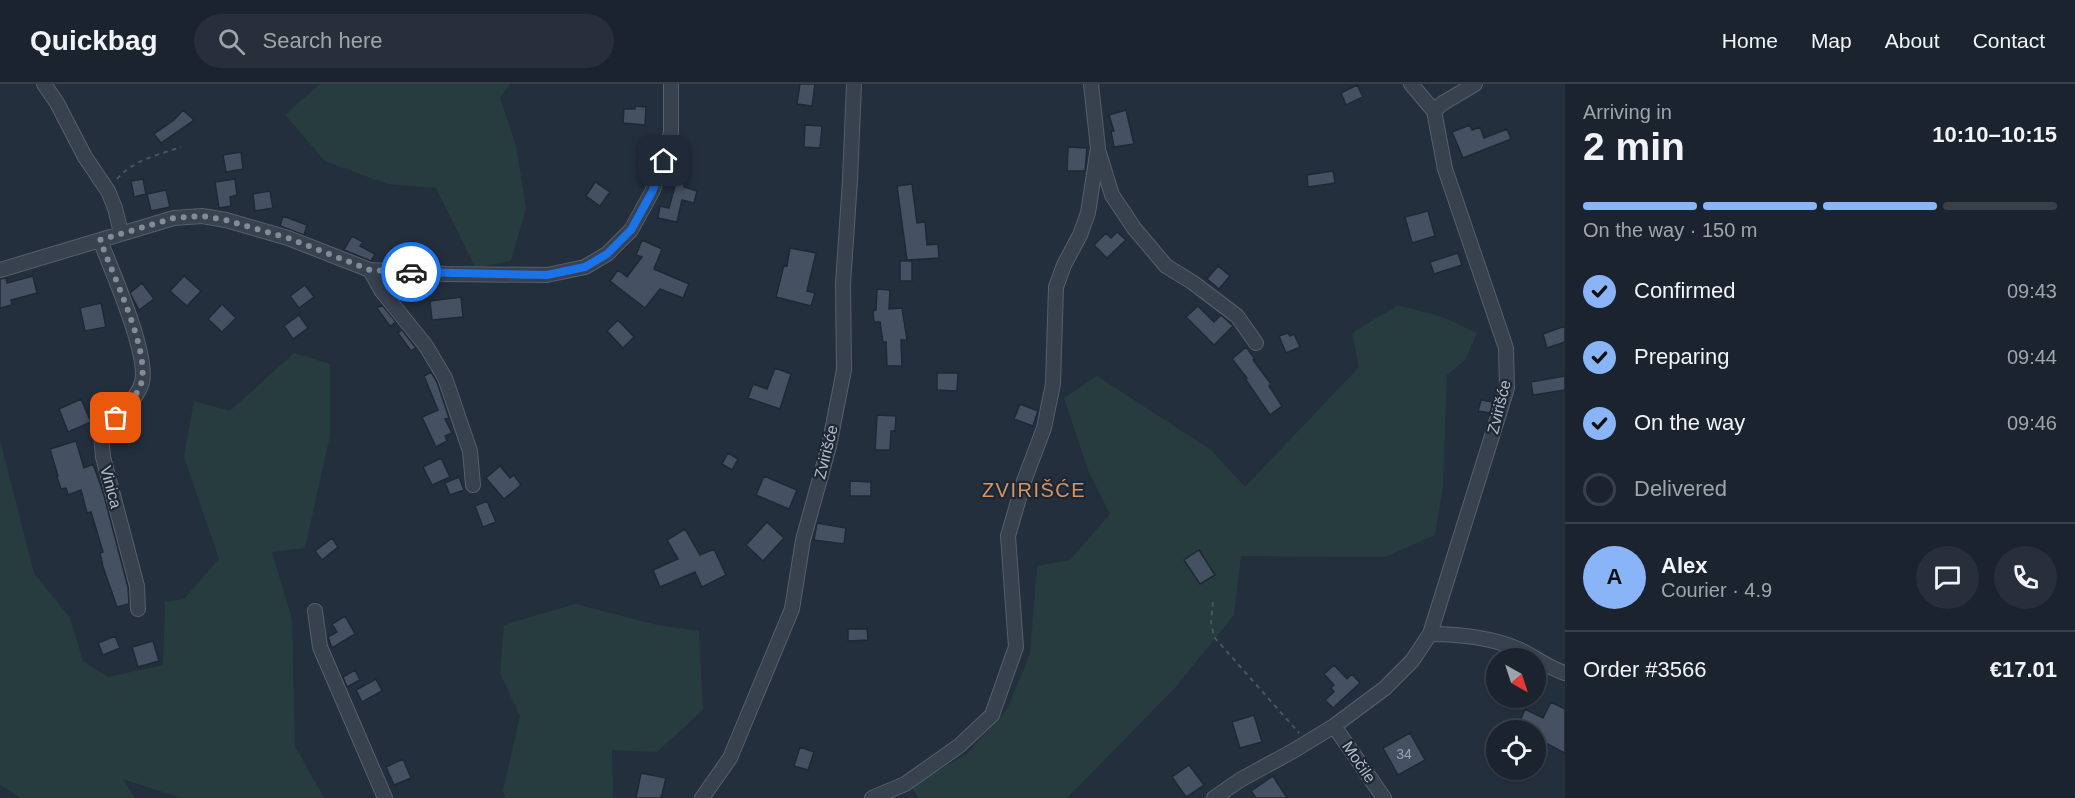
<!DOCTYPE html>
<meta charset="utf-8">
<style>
body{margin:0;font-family:Helvetica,sans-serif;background:#282f3a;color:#f1f3f6;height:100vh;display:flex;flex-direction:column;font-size:22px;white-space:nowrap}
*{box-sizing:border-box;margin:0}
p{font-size:20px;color:#a0a4aa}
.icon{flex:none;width:33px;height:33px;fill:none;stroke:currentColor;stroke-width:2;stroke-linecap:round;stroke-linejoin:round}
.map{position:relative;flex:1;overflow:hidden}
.sheet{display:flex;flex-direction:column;background:#1b232e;width:510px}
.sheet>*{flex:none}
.needle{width:39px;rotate:141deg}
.tools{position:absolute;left:1486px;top:564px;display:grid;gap:12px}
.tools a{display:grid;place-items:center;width:60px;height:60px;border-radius:50%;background:#1b232e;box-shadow:0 2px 4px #0004,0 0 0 2px #39404a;font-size:30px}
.pin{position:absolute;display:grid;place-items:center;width:51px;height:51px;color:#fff;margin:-26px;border-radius:12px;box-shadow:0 3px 9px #0006}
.courier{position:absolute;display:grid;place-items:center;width:60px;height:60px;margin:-30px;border:4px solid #1a73e8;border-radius:50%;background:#fff;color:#222;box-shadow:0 2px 8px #0007}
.head em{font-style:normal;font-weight:700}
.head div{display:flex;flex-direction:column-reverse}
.head{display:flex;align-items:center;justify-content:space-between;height:102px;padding:0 18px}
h1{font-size:39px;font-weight:700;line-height:45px}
.bar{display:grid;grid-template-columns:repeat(4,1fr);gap:9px 6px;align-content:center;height:72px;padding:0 18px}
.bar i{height:8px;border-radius:4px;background:#39404a}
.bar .on{background:#8ab4f8}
.bar p{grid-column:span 4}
.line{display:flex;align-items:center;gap:15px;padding:0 18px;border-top:2px solid #39404a}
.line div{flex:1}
.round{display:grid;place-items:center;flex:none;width:63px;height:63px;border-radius:32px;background:#282f3a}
ol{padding:0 18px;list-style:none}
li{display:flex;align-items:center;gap:18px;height:66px}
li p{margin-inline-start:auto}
li .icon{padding:6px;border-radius:50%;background:#8ab4f8;color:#111;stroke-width:4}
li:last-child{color:#a0a4aa}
li i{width:33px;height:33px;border:3px solid #39404a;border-radius:50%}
header{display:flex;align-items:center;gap:36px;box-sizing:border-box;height:84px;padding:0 30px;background:#1b232e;border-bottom:2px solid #39404a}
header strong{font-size:28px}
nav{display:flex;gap:33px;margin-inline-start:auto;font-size:21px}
.search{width:420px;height:54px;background:#282f3a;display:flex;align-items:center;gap:15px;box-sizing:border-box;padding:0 21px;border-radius:33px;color:#a0a4aa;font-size:22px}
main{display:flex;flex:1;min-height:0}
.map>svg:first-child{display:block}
</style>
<header>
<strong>Quickbag</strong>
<div class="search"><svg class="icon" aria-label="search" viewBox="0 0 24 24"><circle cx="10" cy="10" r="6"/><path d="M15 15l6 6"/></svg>Search here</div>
<nav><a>Home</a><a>Map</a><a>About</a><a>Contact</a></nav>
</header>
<main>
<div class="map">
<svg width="1565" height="714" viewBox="0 0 1565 714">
<rect width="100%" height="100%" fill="#242f3e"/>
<path fill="#263c3f" d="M320 0H510L500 14 516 62 526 124 511 177 475 183 436 104 387 100 325 77 285 31Z
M1398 221 1442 233 1477 249 1465 276 1447 291 1443 402 1435 451 1385 473 1241 472 1234 531 1174 605 1067 714H918L911 702 967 670 1007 625 1030 570 1037 482 1070 476 1110 430 1088 386 1064 314 1097 292 1211 366 1245 403 1359 283 1352 249Z
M294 269 330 280V351L305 464 272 468 292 535 295 662 324 714H181L123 695 135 714H21L0 701V356L34 489 70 534 83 577 108 593 163 581 165 518 184 515 219 475 184 373 194 317 230 327Z
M575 520 657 541 699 547 703 626 657 668 612 666 613 714H505L503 707 520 632 500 589 504 541Z"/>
<path fill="#455162" stroke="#1f2835" stroke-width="1.5" d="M800 0H815L812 22 797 20Z
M1357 1 1363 13 1346 21 1341 9Z
M635 22 646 23 645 41 623 39 624 25H635Z
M183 26 194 36 161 59 154 50 174 36Z
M1126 26 1134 60 1114 63 1111 47H1114L1109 31Z
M805 41 822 42 820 64 804 63Z
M1470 41 1472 46 1480 43 1484 54 1507 45 1511 55 1463 74 1452 48Z
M647 55 659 59 654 75 642 70Z
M1068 63 1087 64 1085 87H1067Z
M241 68 243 85 226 88 223 71Z
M1333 87 1335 99 1308 103 1307 91Z
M678 91 686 93 684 103 697 107 694 119 682 116 677 138 658 134 660 122 669 124Z
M143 95 146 110 134 113 131 97Z
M235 95 237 111 230 113 231 122 219 124 215 98Z
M595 98 610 108 600 122 586 112Z
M912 100 917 139 925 138 927 161 938 160 939 174 907 176 897 102Z
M166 106 170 123 151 127 147 110Z
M270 107 273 124 255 127 253 110Z
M1428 127 1435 152 1412 159 1405 133Z
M283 132 307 141 304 151 280 142Z
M1117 148 1126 156 1107 174 1094 161 1106 149 1111 154Z
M352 152 363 158 360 162 375 170 371 177 344 166Z
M642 156 662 165 654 185 689 200 683 214 660 205 645 224 610 197 618 186 627 193 642 173 636 171Z
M790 164 816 169 807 207 815 209 811 222 776 213 784 181 787 182Z
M1458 169 1462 181 1434 190 1430 178Z
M900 177H912V197H900Z
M1218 182 1230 192 1219 205 1207 195Z
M33 192 37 209 11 216 12 221 0 224V195L6 194 7 199Z
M184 192 201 207 187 222 170 207Z
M142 199 154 215 139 226 130 209Z
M305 201 314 213 299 224 290 212Z
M877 205 890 206 889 225 902 224 907 256H901L902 282H887L886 258H883L880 238H874L873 227 876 226Z
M461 213 463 233 432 236 430 217Z
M101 219 106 243 85 247 80 224Z
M222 220 236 234 222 248 208 235Z
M382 221 396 238 390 242 377 224Z
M1198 222 1214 238 1221 231 1233 242 1214 261 1186 233Z
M299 231 308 244 293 255 284 242Z
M618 236 634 253 623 264 607 247Z
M1565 242V258L1547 264 1543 250Z
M402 246 416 264 411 267 398 249Z
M1288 249 1290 252 1294 250 1300 263 1286 269 1279 252Z
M1246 263 1255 275 1253 276 1271 300 1269 302 1282 322 1270 331 1246 296 1247 294 1232 275Z
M775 284 791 290 780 325 748 314 753 300 767 305Z
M431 288 437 298 449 334 445 335 452 349 445 352 447 357 436 363 422 333 438 326 424 292Z
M937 289H958L957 307 937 306Z
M1565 292V306L1533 311 1531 298Z
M81 315 91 338 68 348 59 325Z
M1481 316 1493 318 1490 329 1478 327Z
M1020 320 1038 327 1033 342 1014 335Z
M877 331 896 332 895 347H891L890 366H875Z
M76 357 84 384 93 380 103 408 128 503 129 520 117 523 103 483 100 469 103 468 91 428 87 429 81 406 68 411 66 404 61 405 57 393 58 392 50 365Z
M728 369 738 375 732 386 722 380Z
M441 374 450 393 432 401 423 383Z
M500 382 510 394 514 391 521 401 504 415 486 394Z
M764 392 797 406 789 425 756 411Z
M459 393 464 406 450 411 445 399Z
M850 397 871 398V412H850Z
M487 417 496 438 483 443 475 422Z
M767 438 784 454 763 477 746 461Z
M817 439 846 444 844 460 814 456Z
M685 445 700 471 714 465 726 491 702 503 695 488 660 503 653 486 678 475 667 456Z
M332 454 338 463 322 476 315 467Z
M1199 466 1215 491 1200 500 1184 476Z
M345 532 355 550 332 564 328 553 337 548 332 540Z
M848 545H867L868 556 848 557Z
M115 552 120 564 103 571 98 559Z
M153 557 159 577 138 583 132 563Z
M1334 581 1347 595 1352 590 1360 599 1333 624 1325 616 1334 608 1331 604 1334 601 1324 590Z
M355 586 360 596 347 603 343 593Z
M376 595 382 607 362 618 356 606Z
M1551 618 1565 625V669L1536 654V646H1528L1531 642 1520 637 1525 625 1543 634Z
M1254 631 1262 658 1240 664 1232 638Z
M1410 649 1425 676 1398 691 1383 664Z
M800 663 814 668 808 686 794 682Z
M403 675 411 694 394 701 386 683Z
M1189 681 1204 701 1186 713 1172 693Z
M641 689 666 694 661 714H636Z
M1273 692 1287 714H1256L1251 707Z"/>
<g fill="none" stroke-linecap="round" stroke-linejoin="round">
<g stroke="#565f6c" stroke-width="16">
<path id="street" d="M44 0 57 19 85 73 108 107 115 124 121 149
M1434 27 1443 19 1475 0
M1099 69 1112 111 1134 144 1166 182 1192 198 1237 232 1256 259
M100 156C111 185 149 270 142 298 136 321 109 333 102 355 101 360 103 368 103 373L137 502 138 525
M0 186 174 134 202 132 226 136 288 154 370 186 446 190 547 191 585 183 607 170 631 146 652 108 664 77 671 48V0
M370 186 381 206 426 262 445 294 470 367 473 401
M315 527 320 563 385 714
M1430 550C1460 550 1490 553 1518 565 1534 572 1548 584 1565 589
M1334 642 1384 714
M702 714 730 674 792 525 803 456 829 362 844 286 843 200 850 96 854 0
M872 714 905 700 959 662 992 631 1016 563 1008 452 1024 397 1044 344 1053 300 1056 203 1064 181 1080 151 1088 129 1098 64 1091 0
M1214 714 1240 696 1293 667 1334 642 1385 604 1412 577 1430 550 1507 304 1506 264 1445 85 1434 27 1411 0"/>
</g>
<path stroke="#44595c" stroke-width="2" stroke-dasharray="4.5 4.5" stroke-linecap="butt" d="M117 95C133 76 158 71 181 63
M1213 518 1211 538 1214 553 1299 649"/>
<use href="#street" stroke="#38414e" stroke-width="14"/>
</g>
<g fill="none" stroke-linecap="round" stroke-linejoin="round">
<path stroke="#828b98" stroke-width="6" stroke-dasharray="0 10.8" d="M116 334C125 323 139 311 142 296 148 263 112 189 100 156L174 134 202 132 226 136 288 154 370 186 411 188"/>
<path stroke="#1a73e8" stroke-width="8" d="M411 188 547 191 585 183 607 170 631 146 652 108 664 77"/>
</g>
<g text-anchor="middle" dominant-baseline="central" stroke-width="4.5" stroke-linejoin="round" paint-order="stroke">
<g font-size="14" fill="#98a1af">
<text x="1404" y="670">34</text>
</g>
<g font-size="16" fill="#b4bcc9" stroke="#1d2633">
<text transform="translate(1499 323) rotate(-76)">Zvirišće</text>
<text transform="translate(826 368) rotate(-76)">Zvirišće</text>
<text transform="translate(111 403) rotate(75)">Vinica</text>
<text transform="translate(1359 678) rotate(56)">Močile</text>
</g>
<g font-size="20" letter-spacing="1.5" fill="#d59563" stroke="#1d2633">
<text x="1034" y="406">ZVIRIŠĆE</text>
</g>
</g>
</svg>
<div class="tools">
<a><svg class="needle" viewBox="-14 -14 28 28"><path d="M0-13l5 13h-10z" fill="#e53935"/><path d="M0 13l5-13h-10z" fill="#a0a4aa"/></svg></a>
<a><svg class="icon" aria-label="locate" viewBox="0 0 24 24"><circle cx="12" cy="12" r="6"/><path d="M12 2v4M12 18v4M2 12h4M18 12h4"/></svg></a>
</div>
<div class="pin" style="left:116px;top:334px;background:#ea580c"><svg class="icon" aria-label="bag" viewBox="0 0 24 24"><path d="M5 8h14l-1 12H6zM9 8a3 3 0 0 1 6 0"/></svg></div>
<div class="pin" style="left:664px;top:77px;background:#1f2937"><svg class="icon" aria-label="home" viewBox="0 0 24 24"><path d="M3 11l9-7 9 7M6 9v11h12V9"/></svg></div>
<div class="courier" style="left:411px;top:188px"><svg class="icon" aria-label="car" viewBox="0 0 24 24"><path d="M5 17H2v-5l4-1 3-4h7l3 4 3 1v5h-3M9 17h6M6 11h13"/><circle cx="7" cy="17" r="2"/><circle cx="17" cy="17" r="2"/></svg></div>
</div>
<section class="sheet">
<div class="head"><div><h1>2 min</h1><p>Arriving in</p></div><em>10:10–10:15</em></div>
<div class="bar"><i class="on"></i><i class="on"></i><i class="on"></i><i></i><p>On the way · 150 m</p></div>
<ol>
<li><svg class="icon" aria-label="check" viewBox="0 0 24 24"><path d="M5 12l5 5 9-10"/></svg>Confirmed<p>09:43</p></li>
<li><svg class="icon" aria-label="check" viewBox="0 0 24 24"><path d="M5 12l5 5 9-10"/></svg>Preparing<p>09:44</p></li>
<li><svg class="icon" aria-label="check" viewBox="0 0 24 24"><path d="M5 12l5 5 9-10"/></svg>On the way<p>09:46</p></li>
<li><i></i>Delivered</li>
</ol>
<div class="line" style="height:108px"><b class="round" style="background:#8ab4f8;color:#111">A</b><div><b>Alex</b><p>Courier · 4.9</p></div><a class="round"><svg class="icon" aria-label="chat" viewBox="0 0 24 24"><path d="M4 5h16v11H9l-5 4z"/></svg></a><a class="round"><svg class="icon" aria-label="phone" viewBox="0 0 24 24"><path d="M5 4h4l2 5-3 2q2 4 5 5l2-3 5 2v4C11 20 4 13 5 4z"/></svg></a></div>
<div class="line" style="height:78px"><div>Order #3566</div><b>€17.01</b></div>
</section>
</main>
